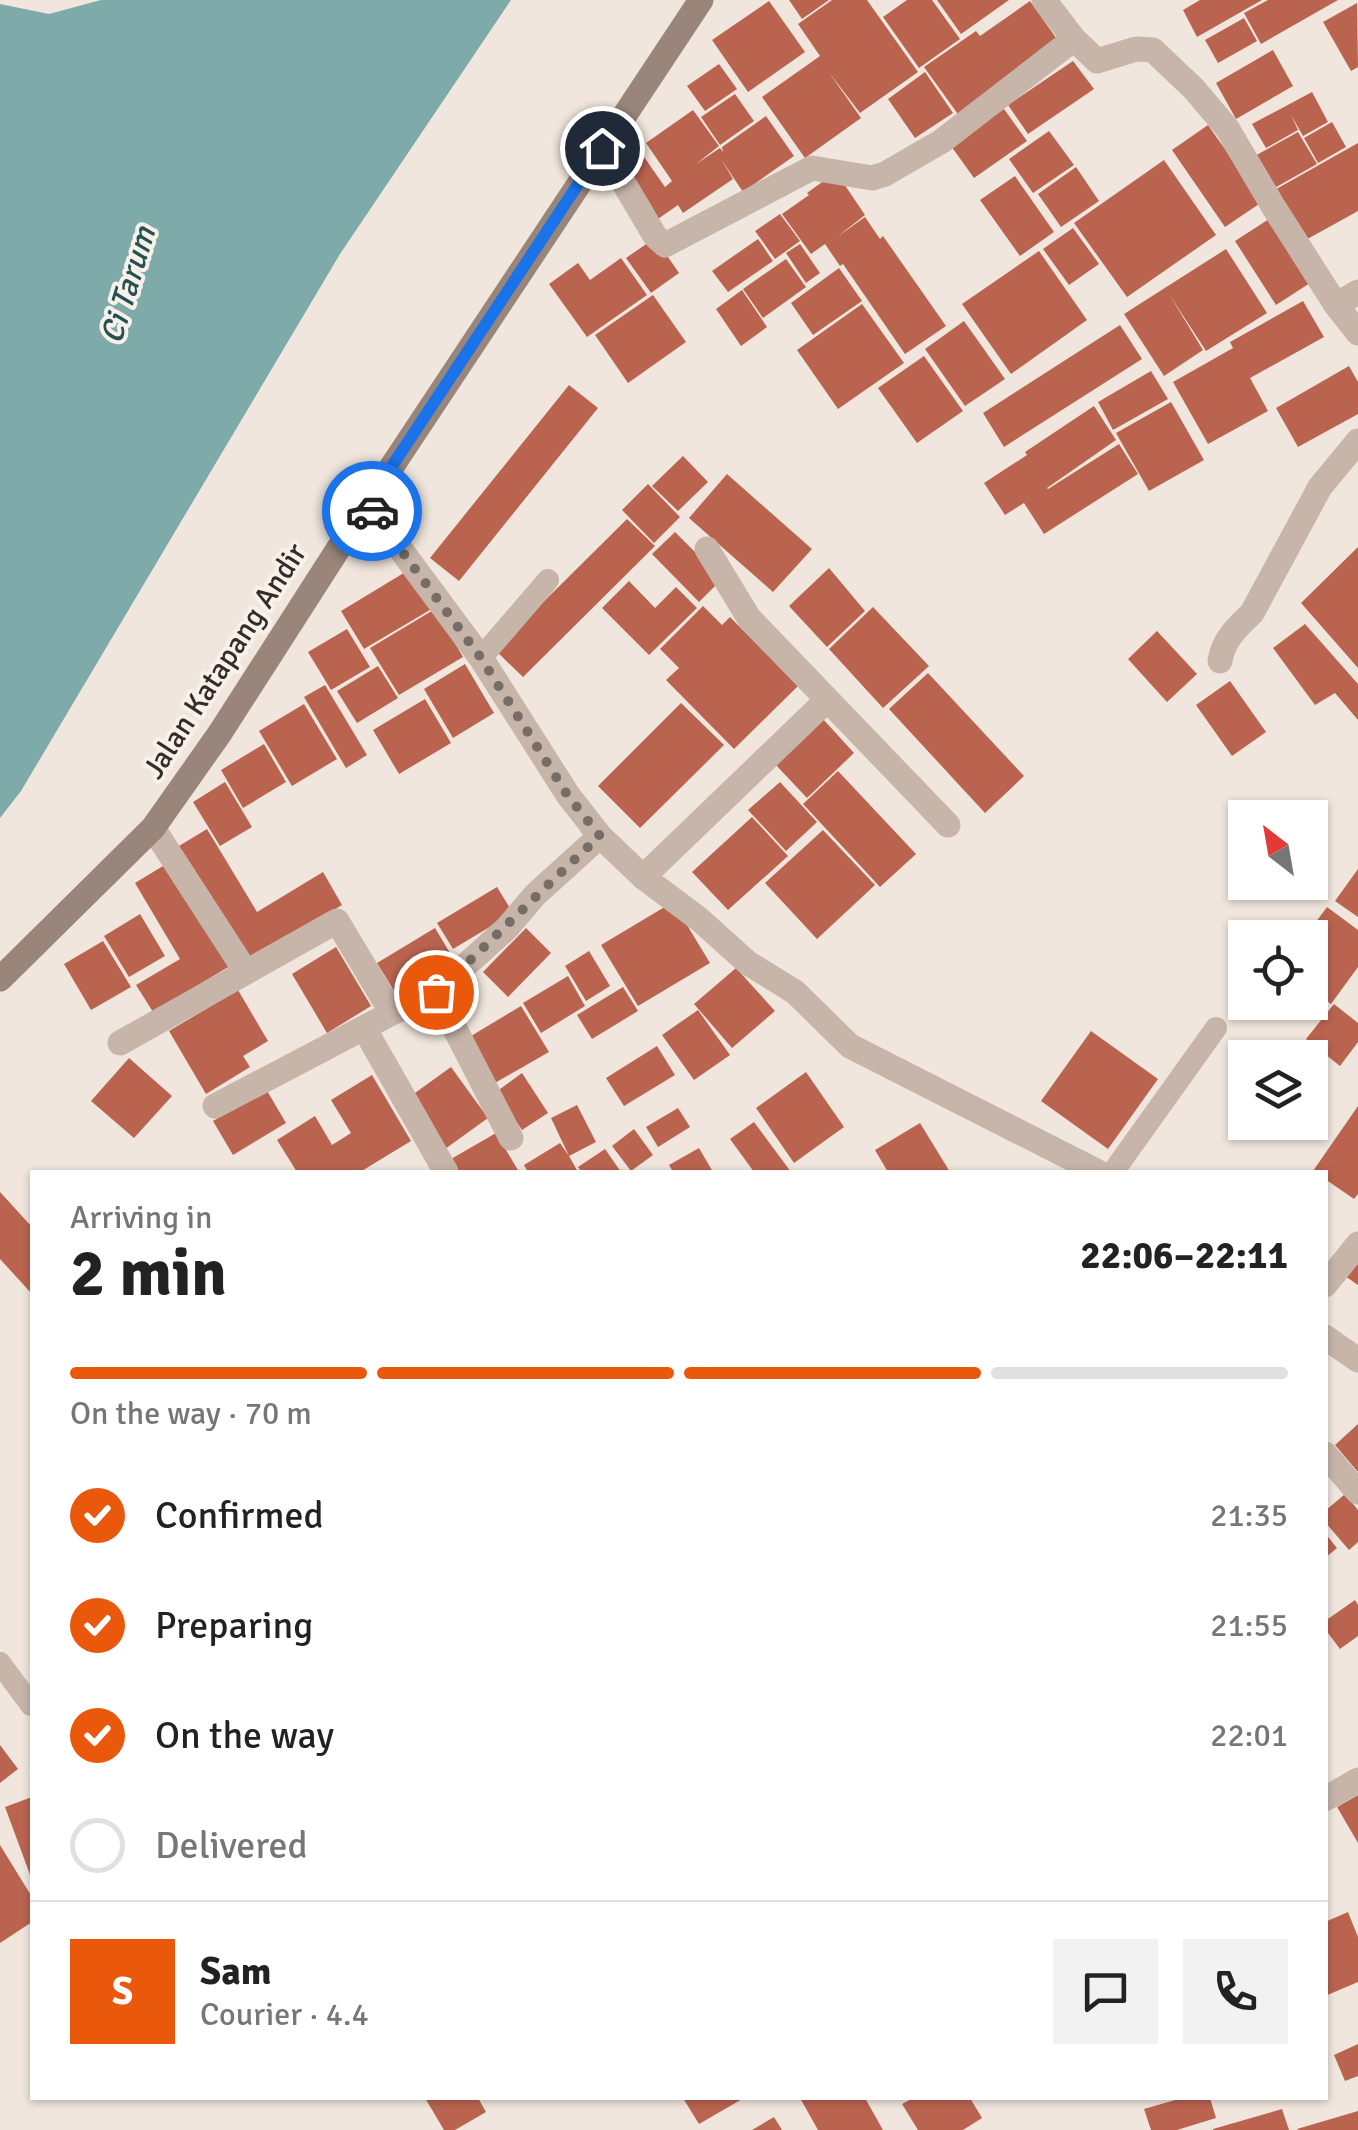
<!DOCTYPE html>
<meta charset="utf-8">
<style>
body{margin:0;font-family:Signika,sans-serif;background:#f2f2f2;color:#222;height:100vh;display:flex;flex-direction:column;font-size:38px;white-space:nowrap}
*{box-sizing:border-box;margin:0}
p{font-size:32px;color:#767676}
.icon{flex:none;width:55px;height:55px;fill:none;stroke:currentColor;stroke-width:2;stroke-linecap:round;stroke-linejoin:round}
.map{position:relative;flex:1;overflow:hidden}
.side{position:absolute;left:30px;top:1170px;width:1298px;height:930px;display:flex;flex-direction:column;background:#fff;border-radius:0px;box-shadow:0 2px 8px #0004}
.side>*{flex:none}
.needle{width:65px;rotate:329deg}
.fabs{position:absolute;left:1228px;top:800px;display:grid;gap:20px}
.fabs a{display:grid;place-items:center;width:100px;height:100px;border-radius:0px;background:#fff;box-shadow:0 2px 8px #0004;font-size:50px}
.pin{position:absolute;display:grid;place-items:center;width:85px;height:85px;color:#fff;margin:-42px;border:5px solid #fff;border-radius:50%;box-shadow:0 2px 10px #0007}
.courier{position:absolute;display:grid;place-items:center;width:100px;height:100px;margin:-50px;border:8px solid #1a73e8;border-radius:50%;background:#fff;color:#222;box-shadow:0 2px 12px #0007}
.overview em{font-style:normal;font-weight:700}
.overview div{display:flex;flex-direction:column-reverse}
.overview{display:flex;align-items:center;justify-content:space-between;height:170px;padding:0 40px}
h1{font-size:65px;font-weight:700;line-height:75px}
.bar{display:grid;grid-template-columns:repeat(4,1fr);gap:15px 10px;align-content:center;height:120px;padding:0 40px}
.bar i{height:12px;border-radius:8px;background:#e0e0e0}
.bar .on{background:#ea580c}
.bar p{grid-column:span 4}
.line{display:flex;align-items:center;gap:25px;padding:0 40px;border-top:2px solid #e0e0e0}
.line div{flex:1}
.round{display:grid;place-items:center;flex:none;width:105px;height:105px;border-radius:0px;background:#f2f2f2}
ol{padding:0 40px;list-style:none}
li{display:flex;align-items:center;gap:30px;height:110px}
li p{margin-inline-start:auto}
li .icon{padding:10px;border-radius:50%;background:#ea580c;color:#fff;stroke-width:4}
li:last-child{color:#767676}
li i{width:55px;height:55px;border:5px solid #e0e0e0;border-radius:50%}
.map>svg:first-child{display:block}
</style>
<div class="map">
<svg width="1358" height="2130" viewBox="0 0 1358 2130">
<rect width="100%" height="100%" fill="#f0e6dd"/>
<path fill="#7eaaa9" d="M101 0H511L340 254 21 791 0 818V4L49 14Z"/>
<path fill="#ba6450" d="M789 0H829L802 19Z
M832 0H867L918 72 860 113 828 71 861 118 805 158 762 97 820 56 798 24Z
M907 0H932L960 39 919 68 883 17Z
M937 0H1009L961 34Z
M1200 0H1262L1197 37 1183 10Z
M1268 0H1338L1261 44 1244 13Z
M769 1 805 52 748 92 712 40Z
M1030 1 1059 42 960 117 924 67 976 31 980 36Z
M1357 3 1358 67 1351 71 1323 22Z
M1244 18 1257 41 1218 63 1205 40Z
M1273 50 1293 86 1236 119 1216 83Z
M1073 61 1094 89 1028 134 1008 105Z
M719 64 737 89 705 111 687 86Z
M925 72 953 113 915 138 888 99Z
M1312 92 1328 122 1303 136 1291 115 1298 130 1266 148 1252 124Z
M735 94 754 121 720 145 701 117Z
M1004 109 1027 141 974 178 951 146Z
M693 110 719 146 696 164 720 148 723 152 722 147 766 116 794 156 743 192 721 159 733 179 683 213 678 205 655 221 619 170 642 154 665 187 672 181 646 143Z
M1332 122 1346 147 1318 163 1304 138Z
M1208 125 1262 202 1225 227 1172 150Z
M1049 131 1074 165 1033 193 1009 159Z
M1298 132 1317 164 1271 190 1253 157Z
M1358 143V211L1302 242 1271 192Z
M1164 160 1216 235 1127 297 1074 223Z
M1076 167 1099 201 1061 227 1038 194Z
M836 172 865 215 837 237 865 217 880 239 883 236 946 326 905 354 843 264 840 266 825 244 811 254 782 214 809 195 807 193Z
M1015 176 1054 232 1020 256 980 200Z
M780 214 800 241 775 259 755 231Z
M1269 219 1310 283 1276 305 1235 241Z
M1073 228 1099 264 1069 285 1043 249Z
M655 238 679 273 651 293 626 258Z
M758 239 773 261 728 292 712 271Z
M800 244 820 273 806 283 786 253Z
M1226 249 1267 313 1206 351 1169 294 1203 350 1164 376 1124 314Z
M1039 251 1087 320 1011 374 962 304Z
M621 258 647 295 587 337 549 284 578 263 590 280Z
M786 259 806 287 763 318 743 289Z
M839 268 862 301 813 335 791 303Z
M742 290 767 327 741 346 716 309Z
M653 295 686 342 628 383 595 335Z
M1303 301 1324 337 1250 378 1268 411 1208 444 1173 382 1233 348 1230 342Z
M862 304 904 363 838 409 797 350Z
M964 321 1005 379 965 406 925 349Z
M1120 325 1142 359 1004 447 983 413Z
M924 356 963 411 917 443 878 388Z
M1349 366 1358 382V414L1298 447 1276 408Z
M1151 371 1168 399 1113 430 1098 402Z
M569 385 598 408 459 581 430 558Z
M1171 402 1204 460 1149 491 1116 433Z
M1094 406 1116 440 1047 488 1048 489 1119 444 1138 474 1044 534 1024 503 1005 515 984 483 1027 455 1025 452Z
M683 456 708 482 678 511 652 486Z
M727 474 812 549 773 592 689 518Z
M648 484 680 517 654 543 622 510Z
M627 519 655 546 523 677 495 650Z
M675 532 722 579 699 602 652 554Z
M1358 547V668L1301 603Z
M412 568 435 607 364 649 341 611Z
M829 568 865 611 827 647 789 606Z
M629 581 655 608 676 587 697 608 649 655 602 608Z
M703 606 722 625 730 617 798 686 734 749 666 680 679 668 660 649Z
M873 607 929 666 883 708 829 649Z
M435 609 463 657 399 695 370 648Z
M1305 624 1358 684V720L1335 693 1315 705 1273 648Z
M347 629 370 667 331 690 308 652Z
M1157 631 1197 674 1167 702 1128 659Z
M465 664 494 713 453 738 424 689Z
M378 666 398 698 357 723 337 691Z
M928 673 1024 776 985 813 889 709Z
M1230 681 1266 732 1232 756 1196 705Z
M325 685 367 755 346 768 304 697Z
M425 699 451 743 399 774 373 730Z
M681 703 724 745 640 828 598 786Z
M304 704 337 759 292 786 259 731Z
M822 718 854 753 807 798 774 763Z
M264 744 286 782 243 808 221 770Z
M838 771 916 854 880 887 803 804Z
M225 782 252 827 220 846 193 802Z
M780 782 817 822 786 851 748 810Z
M752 817 788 856 728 910 692 872Z
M207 829 257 912 323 872 342 905 249 961 174 849Z
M823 830 875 885 817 939 765 883Z
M168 863 230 966 153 1012 136 985 180 959 135 883Z
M1358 869V917L1335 901Z
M497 887 513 913 453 949 437 923Z
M673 902 710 963 638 1006 601 945Z
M1327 907 1358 930V967L1331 1004 1310 989V938H1304Z
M140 914 165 956 129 977 104 936Z
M435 928 459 968 401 1002 377 963Z
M526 928 551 953 508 997 483 972Z
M103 941 131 987 91 1010 64 964Z
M336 947 371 1006 327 1033 292 974Z
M589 951 610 986 586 1001 565 966Z
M736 968 775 1011 732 1048 694 1004Z
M568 976 585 1006 541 1033 523 1003Z
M623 987 638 1011 592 1039 577 1015Z
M238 990 268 1041 243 1056 250 1067 206 1094 169 1031Z
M1334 1004 1358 1023V1042L1340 1066 1306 1039Z
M521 1006 549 1052 493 1084 466 1039Z
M698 1010 730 1055 694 1080 662 1035Z
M1091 1031 1158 1079 1108 1149 1041 1101Z
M657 1046 675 1075 624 1106 606 1078Z
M129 1058 172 1096 134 1138 91 1101Z
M451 1067 488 1118 445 1149 408 1098Z
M806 1072 844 1127 794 1163 756 1108Z
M522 1073 548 1113 522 1130 496 1092Z
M372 1075 411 1141 360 1172H297L277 1140 315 1116 332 1145 351 1133 331 1100Z
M266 1089 286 1123 233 1155 213 1121Z
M577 1105 596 1142 569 1156 578 1172H528L524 1165 560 1143 569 1156 551 1118Z
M1358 1106V1194L1354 1199 1325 1179V1172L1313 1171Z
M678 1108 690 1127 658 1147 646 1127Z
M754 1122 791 1172H754L730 1139Z
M920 1123 950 1172H888L875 1150Z
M634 1129 653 1155 631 1171 612 1146Z
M496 1133 519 1172H459L451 1159Z
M699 1148 713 1172H673L669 1165Z
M605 1149 621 1172H582L578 1167Z
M0 1192 32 1227V1294L0 1259Z
M1358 1255V1285L1342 1274Z
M1358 1424V1472L1335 1445Z
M1345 1494 1358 1510V1542L1349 1550 1325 1522V1511Z
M1325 1533 1337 1548 1325 1558Z
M1355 1600 1358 1605V1636L1340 1649 1325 1629V1621Z
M0 1745 18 1769 0 1783Z
M1358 1795V1843L1337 1807Z
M32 1797V1880L5 1807Z
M0 1845 32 1897V1922L0 1943Z
M1348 1912 1358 1937V1982L1325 1996V1922Z
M1358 2044V2076L1345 2081 1334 2055Z
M425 2098H478L486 2112 455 2130H444Z
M683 2098H744L699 2124Z
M800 2098H865L883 2130H818Z
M913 2098H970L982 2118 963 2130H918L902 2104Z
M1182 2098H1210L1216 2118 1177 2130H1151L1144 2109Z
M1282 2109 1289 2130H1213V2129Z
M1358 2111V2130H1298L1297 2129Z
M774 2117 782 2130H752Z"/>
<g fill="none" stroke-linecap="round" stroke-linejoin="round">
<path stroke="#c7b5aa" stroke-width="22" d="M481 658 548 580
M1113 1172 1216 1028
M0 1663 31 1705"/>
<path stroke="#c7b5aa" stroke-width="25" d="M1044 0 1074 39 1097 61 1136 49 1153 50 1194 89 1227 128 1273 206 1336 305 1358 333
M603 148 655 236 665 245 812 168 872 178 885 174 942 141 1074 39
M1336 305 1358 292
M367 504 481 658 568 795 600 836 643 877 699 919 748 963 795 992 850 1046 1098 1172
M707 549 749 618 948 825
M1220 661C1223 640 1237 627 1252 613L1320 487 1358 441
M153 828 246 972
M643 877 827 700
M436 992 511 1138
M364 1028 446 1172
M120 1043 337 921 392 1013 436 992 507 928 535 895 600 836
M215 1106 392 1013
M1325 1285 1358 1244
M1325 1337 1358 1360
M1325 1454 1358 1492
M1325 1799 1358 1780"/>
<path stroke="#9a857b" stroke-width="25" d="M0 979 153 828 220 733 367 504 701 0"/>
</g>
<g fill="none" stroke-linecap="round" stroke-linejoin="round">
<path stroke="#766d68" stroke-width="10" stroke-dasharray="0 18" d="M372 511 481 658 568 796 600 836C544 887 492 941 436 992"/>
<path stroke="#1a73e8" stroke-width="12" d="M372 511 367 504 602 148"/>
</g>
<g text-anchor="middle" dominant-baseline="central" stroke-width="8" stroke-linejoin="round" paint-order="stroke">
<g font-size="30" fill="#352c29" stroke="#f8f0e9">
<text transform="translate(225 661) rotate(-57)">Jalan Katapang Andir</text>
</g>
<g font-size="32" font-style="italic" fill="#225252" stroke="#f8f0e9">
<text transform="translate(128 285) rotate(-73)">Ci Tarum</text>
</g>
</g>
</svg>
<div class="fabs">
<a><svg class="needle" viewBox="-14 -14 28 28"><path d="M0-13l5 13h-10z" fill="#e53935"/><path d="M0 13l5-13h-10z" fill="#767676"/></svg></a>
<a><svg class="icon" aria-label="locate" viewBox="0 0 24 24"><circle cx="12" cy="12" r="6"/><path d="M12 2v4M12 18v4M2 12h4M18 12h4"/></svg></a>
<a><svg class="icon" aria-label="layers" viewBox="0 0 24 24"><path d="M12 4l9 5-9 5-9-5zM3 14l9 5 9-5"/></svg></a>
</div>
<div class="pin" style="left:436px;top:992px;background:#ea580c"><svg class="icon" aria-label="bag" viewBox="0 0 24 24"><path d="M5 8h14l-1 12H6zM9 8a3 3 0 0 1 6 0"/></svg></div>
<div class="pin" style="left:602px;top:148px;background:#1f2937"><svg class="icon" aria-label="home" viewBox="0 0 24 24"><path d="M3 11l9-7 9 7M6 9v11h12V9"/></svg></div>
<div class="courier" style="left:372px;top:511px"><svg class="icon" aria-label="car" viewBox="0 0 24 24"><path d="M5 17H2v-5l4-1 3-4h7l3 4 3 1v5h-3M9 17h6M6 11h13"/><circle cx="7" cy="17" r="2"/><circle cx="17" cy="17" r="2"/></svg></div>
<section class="side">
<div class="overview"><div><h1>2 min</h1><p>Arriving in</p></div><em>22:06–22:11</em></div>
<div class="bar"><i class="on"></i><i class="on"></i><i class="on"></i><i></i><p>On the way · 70 m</p></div>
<ol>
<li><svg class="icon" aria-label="check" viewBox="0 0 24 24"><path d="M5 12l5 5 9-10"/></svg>Confirmed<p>21:35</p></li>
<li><svg class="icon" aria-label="check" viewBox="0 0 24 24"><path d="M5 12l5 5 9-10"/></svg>Preparing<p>21:55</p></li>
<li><svg class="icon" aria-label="check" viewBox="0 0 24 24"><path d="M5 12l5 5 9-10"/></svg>On the way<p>22:01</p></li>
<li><i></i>Delivered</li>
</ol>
<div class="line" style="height:180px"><b class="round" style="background:#ea580c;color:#fff">S</b><div><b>Sam</b><p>Courier · 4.4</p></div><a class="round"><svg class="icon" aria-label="chat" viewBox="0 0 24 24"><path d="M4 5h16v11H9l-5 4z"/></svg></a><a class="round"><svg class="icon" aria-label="phone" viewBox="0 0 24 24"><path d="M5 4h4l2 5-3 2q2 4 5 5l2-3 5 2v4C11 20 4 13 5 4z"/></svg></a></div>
</section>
</div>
